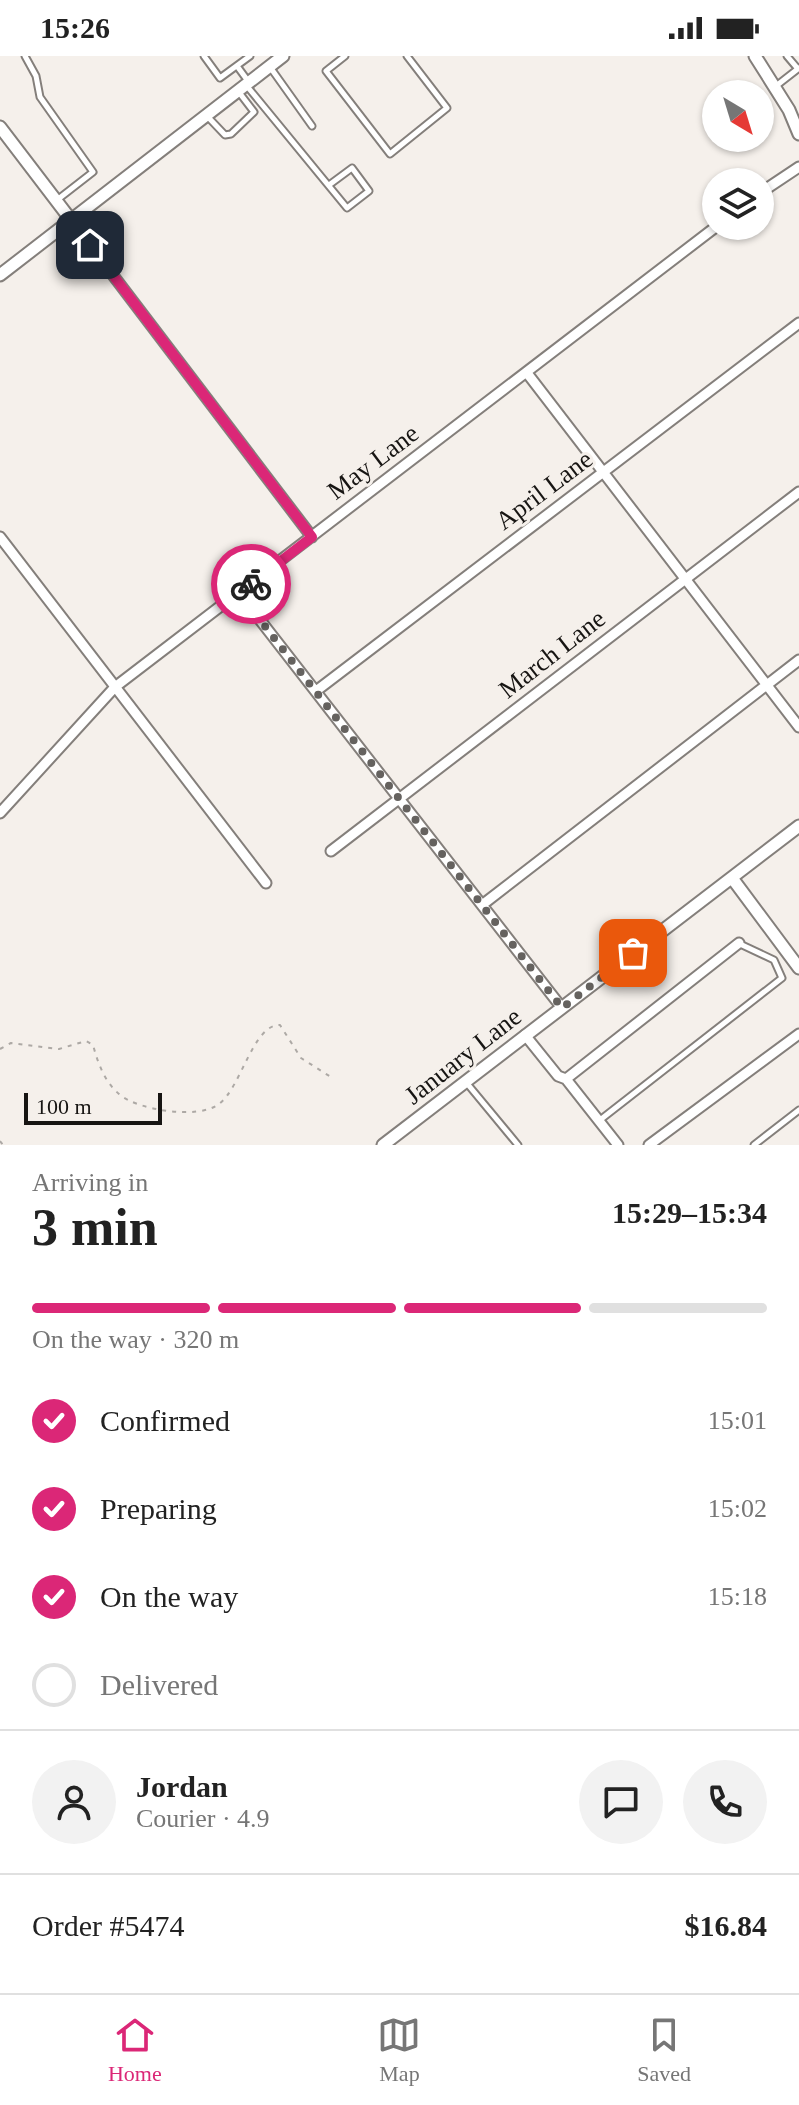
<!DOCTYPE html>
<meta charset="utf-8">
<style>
body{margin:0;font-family:"Times New Roman",serif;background:#f2f2f2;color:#222;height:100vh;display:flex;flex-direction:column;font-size:30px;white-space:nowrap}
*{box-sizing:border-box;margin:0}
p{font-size:26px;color:#767676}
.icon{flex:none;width:44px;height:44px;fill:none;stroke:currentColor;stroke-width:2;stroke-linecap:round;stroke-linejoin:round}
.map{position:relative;height:1089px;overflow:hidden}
.drawer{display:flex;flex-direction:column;background:#fff;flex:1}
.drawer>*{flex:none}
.needle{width:52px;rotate:142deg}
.fabs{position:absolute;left:702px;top:24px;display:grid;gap:16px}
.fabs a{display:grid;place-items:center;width:72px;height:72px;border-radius:50%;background:#fff;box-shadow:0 2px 6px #0004;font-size:40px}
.scale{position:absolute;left:24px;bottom:20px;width:138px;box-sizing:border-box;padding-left:8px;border:4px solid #171513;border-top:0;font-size:22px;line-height:28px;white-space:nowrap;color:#171513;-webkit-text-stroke:6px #f5f0eb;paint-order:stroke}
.pin{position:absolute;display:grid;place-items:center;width:68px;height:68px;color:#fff;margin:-34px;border-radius:16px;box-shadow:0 4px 12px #0006}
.courier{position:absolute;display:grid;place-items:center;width:80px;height:80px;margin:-40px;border:6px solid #db2777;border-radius:50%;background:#fff;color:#222;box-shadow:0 2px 10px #0007}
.head em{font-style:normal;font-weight:700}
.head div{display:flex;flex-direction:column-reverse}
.head{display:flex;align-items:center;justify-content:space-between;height:136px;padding:0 32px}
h1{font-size:52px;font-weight:700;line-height:60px}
.bar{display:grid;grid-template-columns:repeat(4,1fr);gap:12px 8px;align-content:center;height:96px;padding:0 32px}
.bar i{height:10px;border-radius:6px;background:#e0e0e0}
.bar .active{background:#db2777}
.bar p{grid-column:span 4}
.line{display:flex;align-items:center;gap:20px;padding:0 32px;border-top:2px solid #e0e0e0}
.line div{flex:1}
.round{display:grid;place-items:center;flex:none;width:84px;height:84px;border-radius:42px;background:#f2f2f2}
ol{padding:0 32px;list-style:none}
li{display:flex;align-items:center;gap:24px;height:88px}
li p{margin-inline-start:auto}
li .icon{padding:8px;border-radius:50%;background:#db2777;color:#fff;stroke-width:4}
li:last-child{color:#767676}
li i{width:44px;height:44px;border:4px solid #e0e0e0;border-radius:50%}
.status{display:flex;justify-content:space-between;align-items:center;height:56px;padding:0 40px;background:#fff;direction:ltr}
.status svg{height:22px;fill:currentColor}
.dock{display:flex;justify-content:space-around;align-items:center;height:112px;border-top:2px solid #e0e0e0;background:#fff;font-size:22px;color:#767676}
.dock a{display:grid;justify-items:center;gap:4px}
.dock .active{color:#db2777}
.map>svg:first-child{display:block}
</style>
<div class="status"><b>15:26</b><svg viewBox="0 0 49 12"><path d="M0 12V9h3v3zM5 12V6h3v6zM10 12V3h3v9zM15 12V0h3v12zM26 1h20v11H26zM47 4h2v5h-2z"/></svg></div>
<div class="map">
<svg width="799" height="1089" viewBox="0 0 799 1089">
<rect width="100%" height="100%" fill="#f5f0eb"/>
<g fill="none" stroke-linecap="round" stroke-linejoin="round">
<g stroke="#847f7b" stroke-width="9">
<path id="service" d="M25 0 36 20 40 41 93 116 57 144
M204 0 220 22 250 0
M345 0 326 15 390 98 447 52 407 0
M787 0 798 13
M237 10 248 25
M270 11 312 70
M246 29 347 152 369 135 352 112 329 129
M776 30 799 12
M206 59 225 79 231 78 254 56 238 35
M465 1025 518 1089
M600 1064 782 922 774 904 740 888
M754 1089 799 1054"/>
</g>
<g stroke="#847f7b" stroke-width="13">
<path id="minor" d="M760 137 799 111
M71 164 312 481
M527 317 799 671
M0 481 266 827
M239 537 562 952
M316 635 799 267
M0 757 115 631 717 170
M331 795 799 436
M482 849 799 604
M525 979 558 1020 566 1023 618 1089
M566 1023 739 887
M649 1089 799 978"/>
</g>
<g stroke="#847f7b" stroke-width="15">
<path id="tertiary" d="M755 0 789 54 799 78
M0 71 71 164
M0 219 283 0
M732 822 799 912
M383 1089 799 770"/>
</g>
<path stroke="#ada9a5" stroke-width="2" stroke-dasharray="4 6" stroke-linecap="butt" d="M0 993 11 987 59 993 86 985 93 989C98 1007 104 1025 119 1038 137 1054 198 1064 219 1048 241 1032 253 968 280 969L301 1002 334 1023
M0 1085 3 1089"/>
<use href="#service" stroke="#fff" stroke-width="5"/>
<use href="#minor" stroke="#fff" stroke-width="9"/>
<use href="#tertiary" stroke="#fff" stroke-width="11"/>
</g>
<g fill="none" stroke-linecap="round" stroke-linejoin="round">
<path stroke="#65625f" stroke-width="8" stroke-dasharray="0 14.4" d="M251 528 239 537 562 952 633 897"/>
<path stroke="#db2777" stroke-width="10" d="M90 189 312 481 251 528"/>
</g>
<g text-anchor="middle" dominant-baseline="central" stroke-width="6" stroke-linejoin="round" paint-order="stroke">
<g font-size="26" fill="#171513" stroke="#f5f0eb">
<text transform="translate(373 406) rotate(-37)">May Lane</text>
<text transform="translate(544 434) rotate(-37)">April Lane</text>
<text transform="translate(552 598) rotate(-38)">March Lane</text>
<text transform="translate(463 1000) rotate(-38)">January Lane</text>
</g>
</g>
</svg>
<div class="fabs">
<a><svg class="needle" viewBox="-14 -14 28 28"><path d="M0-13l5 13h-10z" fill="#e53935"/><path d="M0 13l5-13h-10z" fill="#767676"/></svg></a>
<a><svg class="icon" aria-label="layers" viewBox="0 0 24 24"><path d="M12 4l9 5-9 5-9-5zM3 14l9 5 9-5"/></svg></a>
</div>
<div class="scale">100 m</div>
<div class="pin" style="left:633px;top:897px;background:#ea580c"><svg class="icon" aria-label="bag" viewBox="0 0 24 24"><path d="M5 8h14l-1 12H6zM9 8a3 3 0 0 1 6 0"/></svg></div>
<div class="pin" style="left:90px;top:189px;background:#1f2937"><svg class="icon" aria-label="home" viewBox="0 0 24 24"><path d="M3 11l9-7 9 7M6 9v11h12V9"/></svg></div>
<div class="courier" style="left:251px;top:528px"><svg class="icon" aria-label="bike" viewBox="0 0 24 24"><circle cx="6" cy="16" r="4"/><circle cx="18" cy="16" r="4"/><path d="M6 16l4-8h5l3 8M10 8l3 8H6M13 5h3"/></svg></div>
</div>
<section class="drawer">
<div class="head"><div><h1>3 min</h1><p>Arriving in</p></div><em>15:29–15:34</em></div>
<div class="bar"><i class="active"></i><i class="active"></i><i class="active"></i><i></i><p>On the way · 320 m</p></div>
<ol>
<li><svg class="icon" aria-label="check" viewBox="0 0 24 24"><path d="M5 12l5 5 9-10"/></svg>Confirmed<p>15:01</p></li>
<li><svg class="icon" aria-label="check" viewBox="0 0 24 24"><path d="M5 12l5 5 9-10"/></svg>Preparing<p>15:02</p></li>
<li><svg class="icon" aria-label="check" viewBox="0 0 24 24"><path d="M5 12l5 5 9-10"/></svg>On the way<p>15:18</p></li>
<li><i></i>Delivered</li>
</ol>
<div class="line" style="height:144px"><a class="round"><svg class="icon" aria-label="person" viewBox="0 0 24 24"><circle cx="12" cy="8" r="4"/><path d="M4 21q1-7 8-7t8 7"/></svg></a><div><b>Jordan</b><p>Courier · 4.9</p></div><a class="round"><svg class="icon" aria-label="chat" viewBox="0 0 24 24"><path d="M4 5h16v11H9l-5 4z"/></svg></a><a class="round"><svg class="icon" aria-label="phone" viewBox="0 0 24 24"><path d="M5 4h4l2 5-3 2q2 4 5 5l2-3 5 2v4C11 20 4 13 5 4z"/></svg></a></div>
<div class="line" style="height:104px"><div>Order #5474</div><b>$16.84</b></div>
</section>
<nav class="dock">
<a class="active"><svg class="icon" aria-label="home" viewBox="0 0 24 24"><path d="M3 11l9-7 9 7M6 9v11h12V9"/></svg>Home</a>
<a><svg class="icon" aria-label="map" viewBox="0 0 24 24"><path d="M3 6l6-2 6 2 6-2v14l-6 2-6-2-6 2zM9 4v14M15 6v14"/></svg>Map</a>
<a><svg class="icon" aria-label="saved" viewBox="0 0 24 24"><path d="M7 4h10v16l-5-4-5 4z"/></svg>Saved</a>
</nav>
